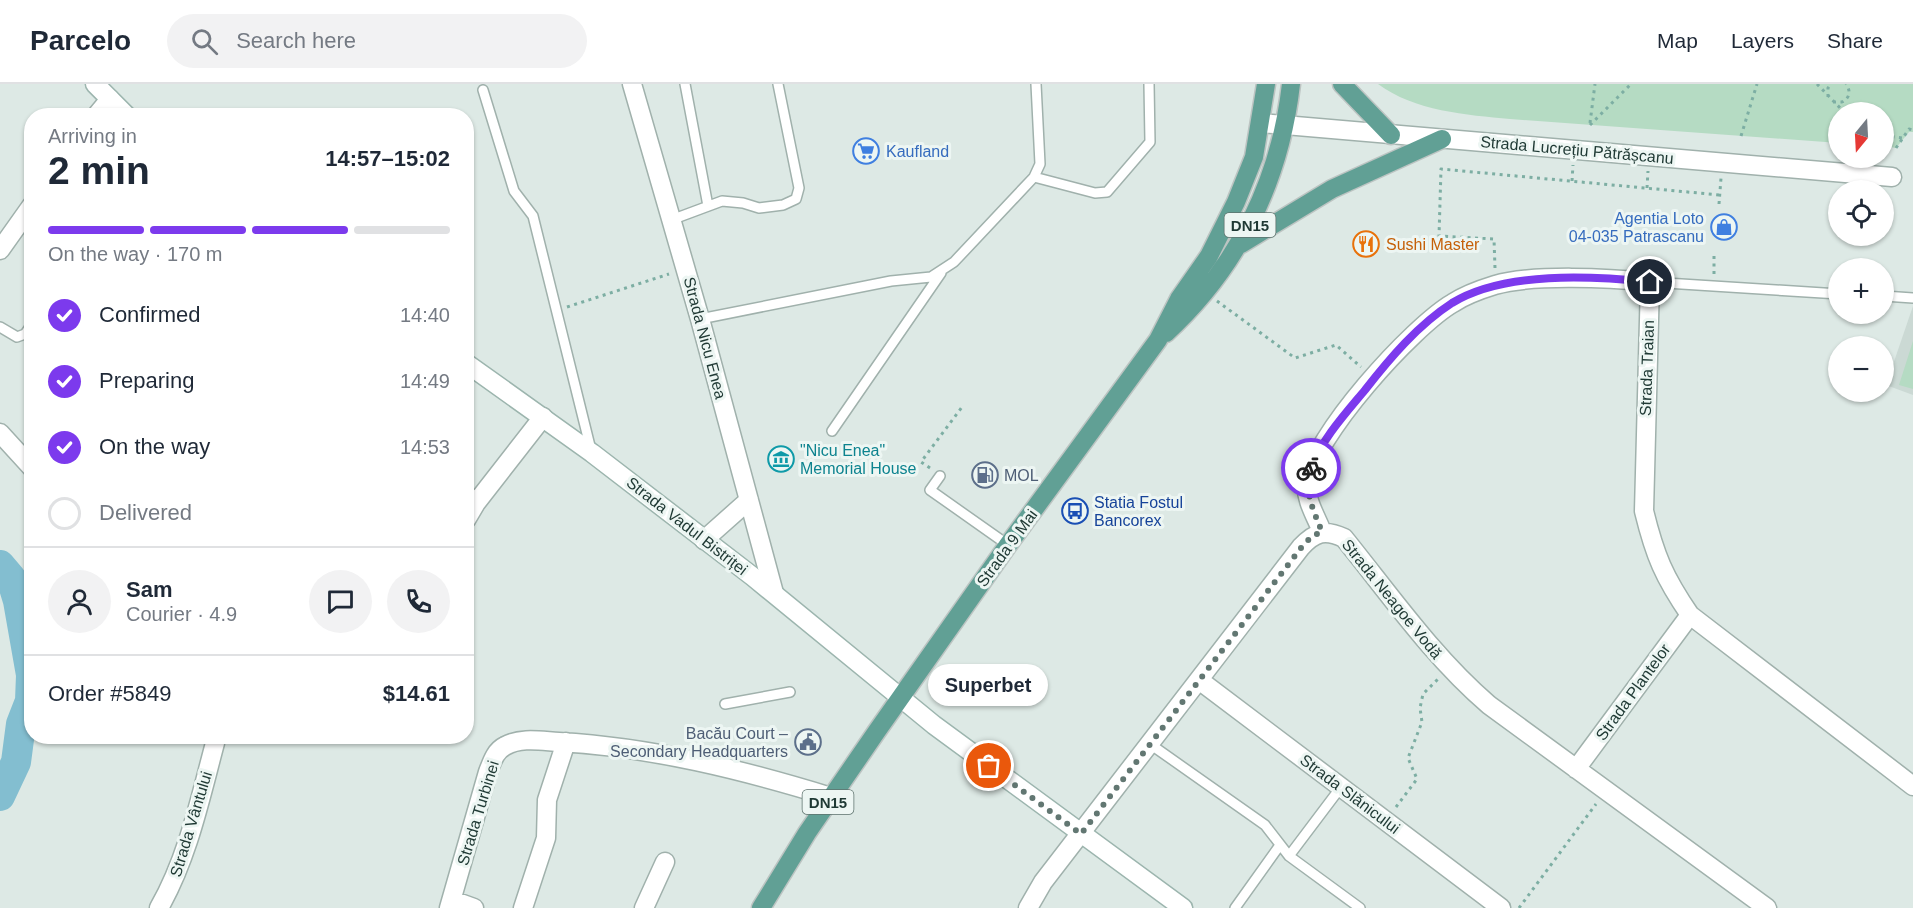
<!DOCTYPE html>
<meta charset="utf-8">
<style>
body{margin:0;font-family:Arial,sans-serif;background:#f2f2f3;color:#1f2937;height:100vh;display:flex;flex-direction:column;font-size:22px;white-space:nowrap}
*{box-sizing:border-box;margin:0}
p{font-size:20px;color:#747a83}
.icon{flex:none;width:33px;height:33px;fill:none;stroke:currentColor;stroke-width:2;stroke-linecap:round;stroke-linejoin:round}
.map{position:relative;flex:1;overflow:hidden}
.drawer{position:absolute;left:24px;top:24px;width:450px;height:636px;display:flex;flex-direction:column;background:#fff;border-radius:24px;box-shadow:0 2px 4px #0004}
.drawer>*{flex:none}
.needle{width:39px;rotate:198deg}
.buttons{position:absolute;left:1828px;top:18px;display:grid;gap:12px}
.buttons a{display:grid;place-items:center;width:66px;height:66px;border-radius:50%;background:#fff;box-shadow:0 2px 4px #0004;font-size:30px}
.pin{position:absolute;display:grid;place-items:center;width:51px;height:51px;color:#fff;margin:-26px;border:3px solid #fff;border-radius:50%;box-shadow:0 2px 6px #0007}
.courier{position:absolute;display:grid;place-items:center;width:60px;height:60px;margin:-30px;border:4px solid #7c3aed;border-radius:50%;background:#fff;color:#222;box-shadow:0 2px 8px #0007}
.bubble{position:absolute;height:42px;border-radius:21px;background:#fff;box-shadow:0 2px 4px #0004;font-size:20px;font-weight:600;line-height:42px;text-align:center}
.summary em{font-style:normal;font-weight:600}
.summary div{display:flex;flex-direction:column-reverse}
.summary{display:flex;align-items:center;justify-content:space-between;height:102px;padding:0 24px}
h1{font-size:39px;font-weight:600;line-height:45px}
.bar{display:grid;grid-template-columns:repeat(4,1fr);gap:9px 6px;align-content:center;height:72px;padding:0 24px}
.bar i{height:8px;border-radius:4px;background:#e0e1e3}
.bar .active{background:#7c3aed}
.bar p{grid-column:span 4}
.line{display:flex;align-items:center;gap:15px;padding:0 24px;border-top:2px solid #e0e1e3}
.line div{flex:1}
.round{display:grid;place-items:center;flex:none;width:63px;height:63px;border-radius:32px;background:#f2f2f3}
ol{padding:0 24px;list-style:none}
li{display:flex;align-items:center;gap:18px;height:66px}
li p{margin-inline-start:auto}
li .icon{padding:6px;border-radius:50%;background:#7c3aed;color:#fff;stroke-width:4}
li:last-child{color:#747a83}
li i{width:33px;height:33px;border:3px solid #e0e1e3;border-radius:50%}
header{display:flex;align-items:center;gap:36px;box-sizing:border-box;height:84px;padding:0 30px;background:#fff;border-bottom:2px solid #e0e1e3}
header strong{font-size:28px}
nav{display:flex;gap:33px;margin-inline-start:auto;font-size:21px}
.search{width:420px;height:54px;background:#f2f2f3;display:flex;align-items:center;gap:15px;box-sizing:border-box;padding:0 21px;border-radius:33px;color:#747a83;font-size:22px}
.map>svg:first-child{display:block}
</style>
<header>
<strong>Parcelo</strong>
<div class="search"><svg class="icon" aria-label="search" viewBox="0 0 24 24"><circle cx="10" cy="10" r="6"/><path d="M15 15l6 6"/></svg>Search here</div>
<nav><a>Map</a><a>Layers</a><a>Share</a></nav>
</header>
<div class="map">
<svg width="1913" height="824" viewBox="0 0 1913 824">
<rect width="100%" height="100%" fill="#dde9e5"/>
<path fill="#cbd9d4" d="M1913 222V311L1886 301Z"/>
<path fill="#b5dbc3" d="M1378 0H1913V48H1909L1896 64 1884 62V28H1839V59L1510 35C1467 31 1414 27 1378 0Z
M1913 257V305L1899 301Z"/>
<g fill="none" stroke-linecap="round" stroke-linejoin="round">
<path stroke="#83bed0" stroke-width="30" d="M0 481 11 494 18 517 31 591 30 617 21 640 16 678 0 712"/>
<g stroke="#a0b1ac" stroke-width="12">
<path id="service" d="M685 0 708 122
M483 6 514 107 533 132 591 366
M1034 93 1095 109 1107 108 1150 58 1149 0
M671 136 722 117 743 119 759 124 783 121 796 115 799 104 778 0
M1650 198 1839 210
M1884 212 1913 214
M700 235 891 197 931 193 954 178 1034 93 1040 80 1036 0
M0 243 17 253 25 250 32 240
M832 347 941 189
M940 392 930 406 1008 461
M725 620 790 608
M1150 660 1265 741 1289 772 1360 824
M1289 772 1341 703
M1235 824 1280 761"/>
</g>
<g stroke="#a0b1ac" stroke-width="21">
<path id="minor" d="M632 0 700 235 774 509
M96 32 110 15
M1261 39 1892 93
M0 166 32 121
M0 349 32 384
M466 411 476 419 543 333
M466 436 476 419
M1322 448C1317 434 1305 416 1307 400 1311 354 1413 242 1453 219 1465 211 1482 205 1495 201 1533 190 1610 194 1650 198L1644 427C1655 472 1664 493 1690 531L1913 702
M704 456 749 416
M1199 596 1501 824
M1576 685 1690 531
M452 816 474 824
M159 824C188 773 200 715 215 659L214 652
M449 824 488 688C492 678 495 667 505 662 521 653 541 657 559 658 651 663 743 686 831 713
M523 824 546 754 547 716 566 658
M644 824 665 778
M1028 824 1043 798 1301 463C1315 448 1325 445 1344 454 1390 511 1433 573 1489 621L1767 824"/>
</g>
<g stroke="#9cb5ae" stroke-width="21">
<path id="secondary" d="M95 0 127 32
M466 279 592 369 752 492 934 641 1183 824"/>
</g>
<g stroke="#bcc4c2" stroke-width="21">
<path id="primary" d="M1342 0 1391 51
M1241 160 1332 105 1442 55
M1166 249C1238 183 1280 97 1291 0
M761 824 807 749 877 647 1008 461 1158 256 1179 215 1209 172 1236 118 1254 73 1266 0"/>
</g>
<path stroke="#7daea3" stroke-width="3" stroke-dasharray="3 4.5" stroke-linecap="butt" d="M1817 0 1844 28
M1828 13V4L1831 0
M1833 18H1842C1850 14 1851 7 1846 0
M1590 39 1595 0
M1590 41 1631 0
M1741 52 1757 0
M1884 52 1903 54
M1884 60 1887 62
M1896 64 1909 45 1913 46
M1572 97 1573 81
M1647 104 1648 87
M1719 120 1721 94
M1495 184 1494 155 1439 152 1441 85 1720 111
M1714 190V168
M1217 217 1295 274 1336 261 1361 283
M567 223 669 190
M930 384 921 378 962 323
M1396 723 1417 695 1408 674 1422 638 1420 624 1423 610 1438 595
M1519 824 1596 720"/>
<use href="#service" stroke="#fff" stroke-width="9"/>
<use href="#minor" stroke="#fff" stroke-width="18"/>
<use href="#secondary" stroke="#fff" stroke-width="18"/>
<use href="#primary" stroke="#61a095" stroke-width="18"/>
</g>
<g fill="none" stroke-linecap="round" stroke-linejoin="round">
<path stroke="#627772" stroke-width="6" stroke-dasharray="0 10.8" d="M989 682 1081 750 1301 464 1312 452 1322 448C1313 425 1304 409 1311 384"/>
<path stroke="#7c3aed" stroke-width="8" d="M1311 384C1322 355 1345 330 1365 306 1390 274 1418 241 1452 219 1504 187 1592 192 1650 198"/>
</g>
<defs>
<g id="supermarket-ring" transform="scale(1.35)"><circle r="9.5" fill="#edf6f3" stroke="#3f7fe0" stroke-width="1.5"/><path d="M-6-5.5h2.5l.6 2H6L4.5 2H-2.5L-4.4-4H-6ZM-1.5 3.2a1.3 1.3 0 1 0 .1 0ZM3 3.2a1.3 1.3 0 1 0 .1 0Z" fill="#3f7fe0"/></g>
<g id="shop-ring" transform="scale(1.35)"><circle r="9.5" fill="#edf6f3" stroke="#3f7fe0" stroke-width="1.5"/><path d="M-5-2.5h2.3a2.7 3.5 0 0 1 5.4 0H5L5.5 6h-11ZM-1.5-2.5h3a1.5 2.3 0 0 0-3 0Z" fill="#3f7fe0"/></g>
<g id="restaurant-ring" transform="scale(1.35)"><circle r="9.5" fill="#edf6f3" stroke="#e8710a" stroke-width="1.5"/><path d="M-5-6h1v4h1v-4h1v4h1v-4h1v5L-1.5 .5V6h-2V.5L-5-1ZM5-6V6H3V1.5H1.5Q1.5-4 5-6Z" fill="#e8710a"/></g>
<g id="museum-ring" transform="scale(1.35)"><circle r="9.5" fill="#edf6f3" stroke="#0f9aa8" stroke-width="1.5"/><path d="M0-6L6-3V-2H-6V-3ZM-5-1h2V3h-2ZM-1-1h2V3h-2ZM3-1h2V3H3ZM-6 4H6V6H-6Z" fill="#0f9aa8"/></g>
<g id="fuel-ring" transform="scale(1.35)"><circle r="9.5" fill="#edf6f3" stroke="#5c6f8a" stroke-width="1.5"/><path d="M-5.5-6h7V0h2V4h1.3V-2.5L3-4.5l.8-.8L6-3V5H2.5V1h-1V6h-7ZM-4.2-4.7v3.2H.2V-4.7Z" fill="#5c6f8a"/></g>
<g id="bus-ring" transform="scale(1.35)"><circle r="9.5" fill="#edf6f3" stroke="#1a4fb4" stroke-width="1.5"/><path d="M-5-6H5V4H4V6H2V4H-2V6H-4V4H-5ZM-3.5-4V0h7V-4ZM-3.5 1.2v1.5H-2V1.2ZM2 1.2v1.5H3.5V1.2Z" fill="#1a4fb4"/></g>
<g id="civic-ring" transform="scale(1.35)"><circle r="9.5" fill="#edf6f3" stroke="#5c6f8a" stroke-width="1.5"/><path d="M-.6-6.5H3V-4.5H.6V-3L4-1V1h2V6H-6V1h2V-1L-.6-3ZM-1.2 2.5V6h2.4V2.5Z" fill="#5c6f8a"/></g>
</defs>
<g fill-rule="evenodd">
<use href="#supermarket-ring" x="866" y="67"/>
<use href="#shop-ring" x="1724" y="143"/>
<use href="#restaurant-ring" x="1366" y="160"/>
<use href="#museum-ring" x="781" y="375"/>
<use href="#fuel-ring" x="985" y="391"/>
<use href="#bus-ring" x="1075" y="427"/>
<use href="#civic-ring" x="808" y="658"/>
</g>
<g text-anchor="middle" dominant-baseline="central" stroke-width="6" stroke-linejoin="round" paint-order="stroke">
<g fill="#edf6f3" stroke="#5d726d" stroke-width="1.5">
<rect x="1224.5" y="129" width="51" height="24" rx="4.5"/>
<rect x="802.5" y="706" width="51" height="24" rx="4.5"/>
</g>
<g font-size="15" font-weight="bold" fill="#1f3934">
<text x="1250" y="141">DN15</text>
<text x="828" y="718">DN15</text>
</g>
<g font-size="16" fill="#1f3934" stroke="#edf6f3">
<text transform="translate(1577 66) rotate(5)">Strada Lucrețiu Pătrășcanu</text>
<text transform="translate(705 254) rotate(75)">Strada Nicu Enea</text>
<text transform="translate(1647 284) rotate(-88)">Strada Traian</text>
<text transform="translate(687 442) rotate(38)">Strada Vadul Bistriței</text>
<text transform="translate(1007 464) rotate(-54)">Strada 9 Mai</text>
<text transform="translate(1392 515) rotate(51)">Strada Neagoe Vodă</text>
<text transform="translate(1633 608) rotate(-54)">Strada Plantelor</text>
<text transform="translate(1350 710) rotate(37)">Strada Slănicului</text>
<text transform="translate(478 729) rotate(-73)">Strada Turbinei</text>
<text transform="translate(191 740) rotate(-73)">Strada Vântului</text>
</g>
<g font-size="16" fill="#366cbe" stroke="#edf6f3" text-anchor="start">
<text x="886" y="67">Kaufland</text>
<text x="1704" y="134" text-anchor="end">Agentia Loto<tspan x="1704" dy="18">04-035 Patrascanu</tspan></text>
</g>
<g font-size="16" fill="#c56008" stroke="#edf6f3" text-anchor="start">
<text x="1386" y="160">Sushi Master</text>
</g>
<g font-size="16" fill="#0d838f" stroke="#edf6f3" text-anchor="start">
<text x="800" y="366">"Nicu Enea"<tspan x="800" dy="18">Memorial House</tspan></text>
</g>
<g font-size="16" fill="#4e5e75" stroke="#edf6f3" text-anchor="start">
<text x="1004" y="391">MOL</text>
<text x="788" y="649" text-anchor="end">Bacău Court –<tspan x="788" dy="18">Secondary Headquarters</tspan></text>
</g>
<g font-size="16" fill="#164399" stroke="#edf6f3" text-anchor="start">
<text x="1094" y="418">Statia Fostul<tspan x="1094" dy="18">Bancorex</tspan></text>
</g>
</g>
</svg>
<div class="buttons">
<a><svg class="needle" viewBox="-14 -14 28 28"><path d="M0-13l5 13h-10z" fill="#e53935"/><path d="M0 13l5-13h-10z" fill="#747a83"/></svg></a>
<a><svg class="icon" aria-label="locate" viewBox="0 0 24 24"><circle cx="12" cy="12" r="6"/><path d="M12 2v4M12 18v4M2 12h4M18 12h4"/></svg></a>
<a>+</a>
<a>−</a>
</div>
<div class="pin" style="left:989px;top:682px;background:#ea580c"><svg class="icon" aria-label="bag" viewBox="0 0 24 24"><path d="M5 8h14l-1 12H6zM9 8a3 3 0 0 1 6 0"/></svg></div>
<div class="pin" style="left:1650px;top:198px;background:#1f2937"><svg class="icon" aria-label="home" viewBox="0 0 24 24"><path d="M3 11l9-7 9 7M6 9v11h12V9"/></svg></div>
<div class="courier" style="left:1311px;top:384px"><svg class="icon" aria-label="bike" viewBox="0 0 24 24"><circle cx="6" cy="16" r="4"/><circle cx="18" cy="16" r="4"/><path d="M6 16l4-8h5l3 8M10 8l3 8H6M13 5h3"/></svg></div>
<div class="bubble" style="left:928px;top:580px;width:120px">Superbet</div>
<section class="drawer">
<div class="summary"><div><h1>2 min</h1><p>Arriving in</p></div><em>14:57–15:02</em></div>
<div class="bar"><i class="active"></i><i class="active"></i><i class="active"></i><i></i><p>On the way · 170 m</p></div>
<ol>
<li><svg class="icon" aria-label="check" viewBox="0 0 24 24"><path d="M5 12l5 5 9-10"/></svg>Confirmed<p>14:40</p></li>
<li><svg class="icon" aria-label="check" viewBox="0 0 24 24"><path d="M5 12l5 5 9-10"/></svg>Preparing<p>14:49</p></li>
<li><svg class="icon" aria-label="check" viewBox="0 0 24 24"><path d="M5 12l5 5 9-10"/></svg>On the way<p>14:53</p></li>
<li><i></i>Delivered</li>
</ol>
<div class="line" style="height:108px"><a class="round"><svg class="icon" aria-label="person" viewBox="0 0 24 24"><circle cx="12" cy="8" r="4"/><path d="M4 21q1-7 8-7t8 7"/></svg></a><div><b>Sam</b><p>Courier · 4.9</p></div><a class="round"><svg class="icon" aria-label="chat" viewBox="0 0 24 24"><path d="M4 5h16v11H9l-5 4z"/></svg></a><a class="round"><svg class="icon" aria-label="phone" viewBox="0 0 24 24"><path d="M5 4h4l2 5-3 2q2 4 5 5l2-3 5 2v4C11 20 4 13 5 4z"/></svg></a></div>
<div class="line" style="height:78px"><div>Order #5849</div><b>$14.61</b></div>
</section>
</div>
